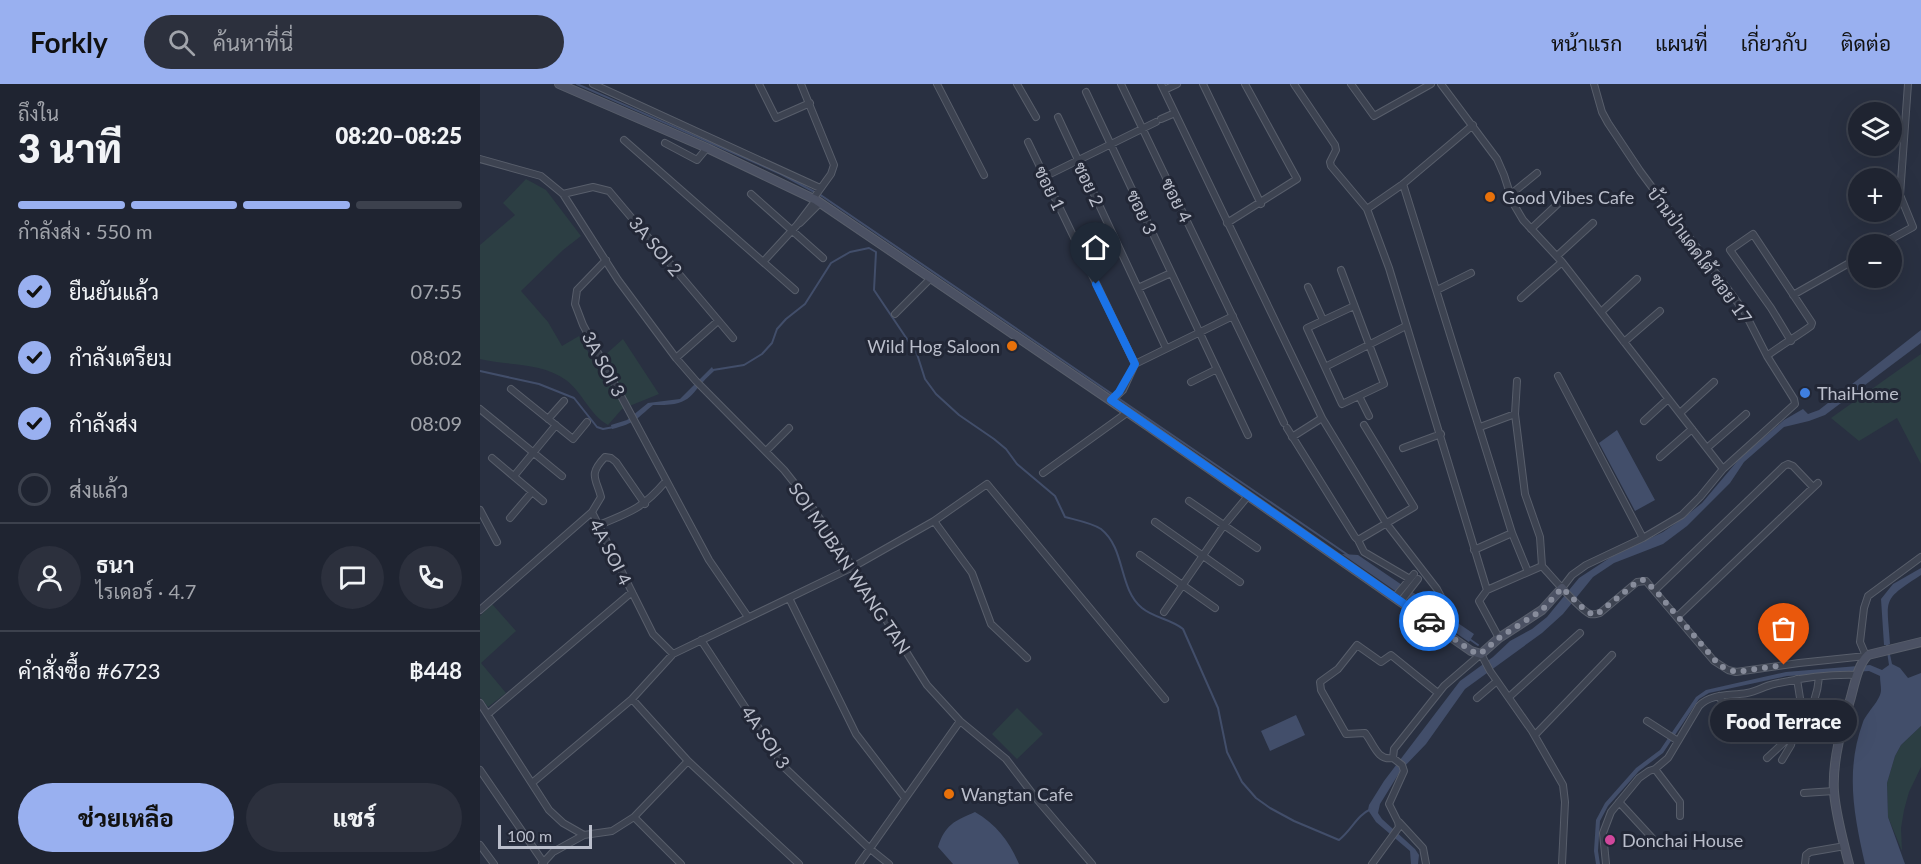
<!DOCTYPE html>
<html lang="th">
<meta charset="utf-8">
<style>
body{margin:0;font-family:Lato,Sarabun,sans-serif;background:#2c303d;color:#f1f3f6;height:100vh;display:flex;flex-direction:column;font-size:22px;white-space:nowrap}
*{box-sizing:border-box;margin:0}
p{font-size:20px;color:#a1a4ab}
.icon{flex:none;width:33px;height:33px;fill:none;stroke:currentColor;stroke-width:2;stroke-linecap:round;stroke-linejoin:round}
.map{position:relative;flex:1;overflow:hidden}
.details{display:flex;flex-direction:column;background:#1f2431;width:480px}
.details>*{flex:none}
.buttons{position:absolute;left:1368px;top:18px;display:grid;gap:12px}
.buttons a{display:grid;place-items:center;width:54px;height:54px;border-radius:50%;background:#1f2431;box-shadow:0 6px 24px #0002,0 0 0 2px #3c414d;font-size:30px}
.scale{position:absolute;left:18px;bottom:15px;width:94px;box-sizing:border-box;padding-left:6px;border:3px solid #babecb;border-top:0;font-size:16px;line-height:21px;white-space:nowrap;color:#babecb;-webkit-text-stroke:4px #222736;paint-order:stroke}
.pin{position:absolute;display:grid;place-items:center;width:51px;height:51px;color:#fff;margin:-62px -26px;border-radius:50% 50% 50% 0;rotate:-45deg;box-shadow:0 0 6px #0007}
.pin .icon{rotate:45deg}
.courier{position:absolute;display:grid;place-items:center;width:60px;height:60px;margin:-30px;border:4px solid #1a73e8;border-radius:50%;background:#fff;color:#222;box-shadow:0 2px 8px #0007}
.bubble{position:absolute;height:42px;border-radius:21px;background:#1f2431;box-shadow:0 6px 24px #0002,0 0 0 2px #3c414d;font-size:20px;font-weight:800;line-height:42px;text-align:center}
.overview em{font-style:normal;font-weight:800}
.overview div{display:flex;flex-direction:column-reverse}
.overview{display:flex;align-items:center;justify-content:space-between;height:102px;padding:0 18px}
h1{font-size:39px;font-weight:800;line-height:45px}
.bar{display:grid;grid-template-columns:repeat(4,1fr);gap:9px 6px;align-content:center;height:72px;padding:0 18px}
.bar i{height:8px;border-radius:4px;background:#3c414d}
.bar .active{background:#99b0f0}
.bar p{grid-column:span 4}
.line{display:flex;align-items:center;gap:15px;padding:0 18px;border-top:2px solid #3c414d}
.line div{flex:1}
.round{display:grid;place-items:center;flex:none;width:63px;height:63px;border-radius:32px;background:#2c303d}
ol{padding:0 18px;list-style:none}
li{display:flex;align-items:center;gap:18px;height:66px}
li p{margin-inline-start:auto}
li .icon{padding:6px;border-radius:50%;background:#99b0f0;color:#111;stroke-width:4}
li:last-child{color:#a1a4ab}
li i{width:33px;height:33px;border:3px solid #3c414d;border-radius:50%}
.action{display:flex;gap:12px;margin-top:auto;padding:12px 18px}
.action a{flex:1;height:69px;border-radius:36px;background:#99b0f0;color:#111;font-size:24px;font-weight:800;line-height:69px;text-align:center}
.action a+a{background:#2c303d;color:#f1f3f6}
header{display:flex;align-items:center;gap:36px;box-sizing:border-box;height:84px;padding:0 30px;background:#99b0f0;color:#111}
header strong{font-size:28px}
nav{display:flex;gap:33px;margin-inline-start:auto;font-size:21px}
.search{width:420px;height:54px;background:#2c303d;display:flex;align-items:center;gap:15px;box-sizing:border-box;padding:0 21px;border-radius:33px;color:#a1a4ab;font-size:22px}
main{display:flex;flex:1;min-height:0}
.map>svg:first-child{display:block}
</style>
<header>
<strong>Forkly</strong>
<div class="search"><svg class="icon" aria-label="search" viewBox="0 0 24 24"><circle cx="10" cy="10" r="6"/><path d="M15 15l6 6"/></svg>ค้นหาที่นี่</div>
<nav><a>หน้าแรก</a><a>แผนที่</a><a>เกี่ยวกับ</a><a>ติดต่อ</a></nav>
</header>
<main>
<section class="details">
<div class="overview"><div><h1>3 นาที</h1><p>ถึงใน</p></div><em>08:20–08:25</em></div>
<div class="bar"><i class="active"></i><i class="active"></i><i class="active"></i><i></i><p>กำลังส่ง · 550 m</p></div>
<ol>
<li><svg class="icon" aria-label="check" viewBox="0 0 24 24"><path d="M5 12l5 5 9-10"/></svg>ยืนยันแล้ว<p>07:55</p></li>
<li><svg class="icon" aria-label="check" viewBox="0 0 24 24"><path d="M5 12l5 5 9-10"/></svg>กำลังเตรียม<p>08:02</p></li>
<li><svg class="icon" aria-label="check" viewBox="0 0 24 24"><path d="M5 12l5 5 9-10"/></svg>กำลังส่ง<p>08:09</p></li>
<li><i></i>ส่งแล้ว</li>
</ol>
<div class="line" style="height:108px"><a class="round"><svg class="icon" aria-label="person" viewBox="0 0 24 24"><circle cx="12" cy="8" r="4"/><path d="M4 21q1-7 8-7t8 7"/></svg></a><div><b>ธนา</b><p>ไรเดอร์ · 4.7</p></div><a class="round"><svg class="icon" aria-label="chat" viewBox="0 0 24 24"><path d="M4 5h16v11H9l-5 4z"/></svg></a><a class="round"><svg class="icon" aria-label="phone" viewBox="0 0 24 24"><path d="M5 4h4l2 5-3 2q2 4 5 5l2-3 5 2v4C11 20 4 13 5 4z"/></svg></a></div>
<div class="line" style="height:78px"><div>คำสั่งซื้อ #6723</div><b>฿448</b></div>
<div class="action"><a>ช่วยเหลือ</a><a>แชร์</a></div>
</section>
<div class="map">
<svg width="1441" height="780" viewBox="0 0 1441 780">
<rect width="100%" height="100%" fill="#293041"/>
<path fill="#2c3e43" d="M46 95 66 106 101 152 83 166 41 207 68 238 82 262 99 252 115 280 143 255 179 310 142 325 128 341C109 330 103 309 86 296 62 278 28 282 0 275V161L35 131 23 119Z
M1441 270V380L1417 334 1379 357 1351 334Z
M12 520 36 547 1 579 26 609 8 623 0 613V532Z
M537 624 563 650 537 675 512 650Z
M1441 642V683L1429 708 1424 726 1421 744 1422 767 1408 733 1407 699 1415 672 1421 661Z"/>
<path fill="#424e6a" d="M1441 246V259L1345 331 1329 337 1304 343 1264 378 1250 399 1207 442 1183 460 1134 479 1113 493 1083 530 1062 549 985 605 946 660 921 686 900 720 898 729 902 735 935 765 939 771 938 780H931L930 767 896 738 888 726 889 721 904 697 980 597 1013 573 1030 557 1052 545 1067 533 1099 494 1131 473 1183 448 1202 435 1222 419 1260 374 1304 336 1323 325 1328 330 1339 326Z
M232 283 234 287C207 311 215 322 173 321 156 335 156 339 132 345L131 341 147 336 168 319 200 315Z
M1137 346 1175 416 1155 427 1119 359Z
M862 470 878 471 994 550 989 558Z
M1441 484V491C1401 517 1407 514 1410 560L1408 561 1412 580 1420 584 1428 594 1441 589V642L1421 661 1415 672 1407 699 1408 733 1425 780H1385C1374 731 1365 687 1383 638 1387 628 1401 616 1401 606 1401 601 1400 597 1400 592L1389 587 1307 592 1229 609 1219 615 1183 669 1159 687 1128 722 1120 737 1118 767 1120 780H1116L1114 767 1116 736 1125 719 1156 684 1180 666 1216 613 1226 606 1306 588 1390 581 1402 586 1409 581 1406 561H1404L1401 515 1413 500Z
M816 631 825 651 790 667 781 647Z
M495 728C517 741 529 757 539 780H473L458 763C465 741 474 737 495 728Z"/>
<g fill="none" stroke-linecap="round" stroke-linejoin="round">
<path stroke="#424e6a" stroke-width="2" d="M97 0 301 90 342 112 868 471
M233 286 264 281 282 270 292 259 297 245 306 235 325 220 351 179 370 168 389 164 396 168 394 206 437 270 445 295 456 310 479 331 514 355 526 365 537 380 575 412 585 433C596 436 612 439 621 445 646 465 638 504 662 524 674 534 691 535 703 545L738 624 747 668 762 698 776 714 790 724 814 737 859 756C871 747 877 731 891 725
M0 287 59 300 94 314 117 343 123 345 134 343
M988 554 998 561"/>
<g stroke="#585e6b" stroke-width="8">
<path id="street" d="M113 0 340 104
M279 0 296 34 330 19
M321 0 354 81 351 90 333 115
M457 0 504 91
M537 0 556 33
M641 0 804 339
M681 0 842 334 906 439 957 505 968 526
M723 0 781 120
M814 0 855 61 856 66 850 78 851 82 887 125 909 184 1007 506
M871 0 894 32 951 0
M961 0 1017 75 1024 91 1033 119 1043 136 1082 178 1243 385
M684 6 697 0
M606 8 768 351
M578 33 686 264
M681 35 695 29
M144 56 315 206
M548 58 655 280
M185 59 217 76 227 64
M0 75 61 92 83 110 138 196 196 274 216 297 304 386 323 410 373 483 447 601 480 637 526 675 555 713 612 780
M564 93 676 38
M923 100 1032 449 1048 488
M83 110 113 103 129 107 253 254
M271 110 343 174
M1030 111 1057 89
M887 125 923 100 993 41
M320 139 340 119
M747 139 817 95 765 0
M1051 145 1084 114
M1402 160 1433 143 1420 111 1428 0
M1077 172 1113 139
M126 176 97 206 95 220 103 241 229 476 268 533
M283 178 317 141 336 116
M861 186 904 300 862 320 827 244 874 222
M828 203 843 236
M658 204 691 189
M957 206 991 189
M1313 211 1378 174
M1041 214 1082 178
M1121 228 1157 195
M415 230 451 194
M1144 258 1180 227
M1287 272C1301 261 1316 253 1331 242L1332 239 1273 150 1250 166 1291 224 1311 257
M196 274 238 237
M845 283 926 242
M1078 292 1163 454
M1037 297 1035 330 1045 410 1060 453 1062 482
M711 298 737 285
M31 305 93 355 107 338
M879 312 889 332
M631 317 643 306 655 280 753 232
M0 325 82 392
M1200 329 1234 298
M68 335 84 317
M1164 337 1188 315
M1000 343 1035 330
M807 344 875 453 878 456 934 423 884 341
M812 353 842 334
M923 364 961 350
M1227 364 1266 330
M286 367 309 344
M1180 373 1212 345
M12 374 63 417
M563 389 648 328
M34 392 76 341
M709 417 777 464
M0 426 17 458
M112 428 173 550 193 570
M30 434 52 408
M454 437 492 489 511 540 547 574
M675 438 760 498
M119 441C151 428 163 424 186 397
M878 456 884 468 930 495
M994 466 1032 449
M660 471 735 524
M1062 482C1072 493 1099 525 1110 530 1114 531 1115 530 1120 529L1157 498 1166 497 1234 577 1248 586 1256 588 1319 579 1386 572 1380 558 1384 524 1388 512 1441 473
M1082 504 1092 491 1106 481 1163 454 1202 431 1220 413 1243 385 1315 320 1314 315 1287 272 1264 227 1160 87 1128 39 1122 28 1114 0
M1175 506 1304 382 1308 380 1313 382 1333 403
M915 513 934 490
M309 514 376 650 425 714
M921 517 938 495
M0 526 112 428 121 413C116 394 108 391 125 373L131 374 136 378 165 420
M684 528 744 441 768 412
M1197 533 1338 399
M1019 554 999 517 1007 506 1062 482
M221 556 305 684 389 764 409 780
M1317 595 1320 614
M1239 612 1254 641
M1029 613 1100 549
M997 614 1017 597
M152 615 208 677 319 780
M0 619 69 726 83 739 104 751
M8 630 152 508
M1167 637 1198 657
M1055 651 1132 571
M913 674C897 677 894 660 885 649L866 650 841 606 840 598 858 585 877 561 901 578 911 571 958 609
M1287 674C1314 649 1336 632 1339 593
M1302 676 1311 661 1314 649
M1175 685 1200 718V732
M0 686 64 779
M52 699 152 615 193 570 373 483 454 437 507 400 685 615
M1324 709 1354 707
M1139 718 1174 756
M154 733 201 780
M919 738 943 764 946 780
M0 761 14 780
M62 780 73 768 104 751 132 747 154 733 208 677
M379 780 480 637
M892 780 919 743 918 738 909 720 924 687 922 681 913 674 914 665 964 602 1001 570 1010 587 1052 647 1083 701 1085 718 1082 780
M1126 780 1123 749 1131 728 1159 694 1169 687 1175 685 1188 674 1219 622C1231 609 1251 612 1267 609 1277 607 1285 602 1294 600 1321 594 1349 590 1377 591
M1325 780 1326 771 1330 768 1365 762"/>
</g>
<g stroke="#585e6b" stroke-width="10">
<path id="secondary" d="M79 0 227 64 336 116 668 342 991 567 1001 570 1019 554 1062 526 1082 504
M1369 780C1363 757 1356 732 1354 708 1352 676 1362 643 1371 613 1375 598 1378 581 1388 571L1441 558"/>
</g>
<use href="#street" stroke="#3d4351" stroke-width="6"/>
<use href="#secondary" stroke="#4b5163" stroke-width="8"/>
</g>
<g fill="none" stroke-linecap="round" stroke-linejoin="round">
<path stroke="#878c9b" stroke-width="6" stroke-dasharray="0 10.8" d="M949 537 991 567 1000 570 1019 554 1062 526 1082 504 1107 528 1116 531 1157 498 1163 496 1175 506 1240 582 1256 588 1304 581"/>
<path stroke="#1a73e8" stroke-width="8" d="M616 200 655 280 639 308 631 316 949 537"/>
</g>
<g fill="#e8710a" stroke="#222736" stroke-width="2">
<circle cx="1010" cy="113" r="6"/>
<circle cx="532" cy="262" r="6"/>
<circle cx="469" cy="710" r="6"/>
</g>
<circle fill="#3f7fe0" stroke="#222736" stroke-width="2" cx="1325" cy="309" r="6"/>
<circle fill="#d1479c" stroke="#222736" stroke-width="2" cx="1130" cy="756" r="6"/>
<g text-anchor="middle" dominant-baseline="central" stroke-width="6" stroke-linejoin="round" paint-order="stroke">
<g font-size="18" fill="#babecb" stroke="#222736">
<text transform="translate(609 100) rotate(65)">ซอย 2</text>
<text transform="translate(570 104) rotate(64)">ซอย 1</text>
<text transform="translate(697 116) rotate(64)">ซอย 4</text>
<text transform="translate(662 128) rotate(65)">ซอย 3</text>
<text transform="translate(176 162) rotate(50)">3A SOI 2</text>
<text transform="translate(1220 171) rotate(54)">บ้านป่าแดดใต้ ซอย 17</text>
<text transform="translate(124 280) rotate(62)">3A SOI 3</text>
<text transform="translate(131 468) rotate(63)">4A SOI 4</text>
<text transform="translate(370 484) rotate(56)">SOI MUBAN WANG TAN</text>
<text transform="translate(286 653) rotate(56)">4A SOI 3</text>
</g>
<g font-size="18" fill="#babecb" stroke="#222736" text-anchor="start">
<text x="1022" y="113">Good Vibes Cafe</text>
<text x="520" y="262" text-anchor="end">Wild Hog Saloon</text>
<text x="1337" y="309">ThaiHome</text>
<text x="481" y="710">Wangtan Cafe</text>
<text x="1142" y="756">Donchai House</text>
</g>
</g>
</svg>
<div class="buttons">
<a><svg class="icon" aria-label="layers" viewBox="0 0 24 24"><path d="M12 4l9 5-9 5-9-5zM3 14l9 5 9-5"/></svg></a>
<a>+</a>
<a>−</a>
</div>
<div class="scale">100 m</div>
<div class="pin" style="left:1304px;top:581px;background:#ea580c"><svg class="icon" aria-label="bag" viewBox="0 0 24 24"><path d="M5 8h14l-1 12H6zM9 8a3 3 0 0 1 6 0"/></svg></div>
<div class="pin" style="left:616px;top:200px;background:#1f2937"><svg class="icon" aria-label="home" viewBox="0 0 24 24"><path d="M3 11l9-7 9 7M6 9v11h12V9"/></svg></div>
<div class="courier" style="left:949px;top:537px"><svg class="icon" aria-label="car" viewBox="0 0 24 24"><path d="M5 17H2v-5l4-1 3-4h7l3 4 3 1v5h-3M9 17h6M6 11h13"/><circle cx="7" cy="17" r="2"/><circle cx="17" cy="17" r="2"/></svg></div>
<div class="bubble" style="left:1230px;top:616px;width:147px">Food Terrace</div>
</div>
</main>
